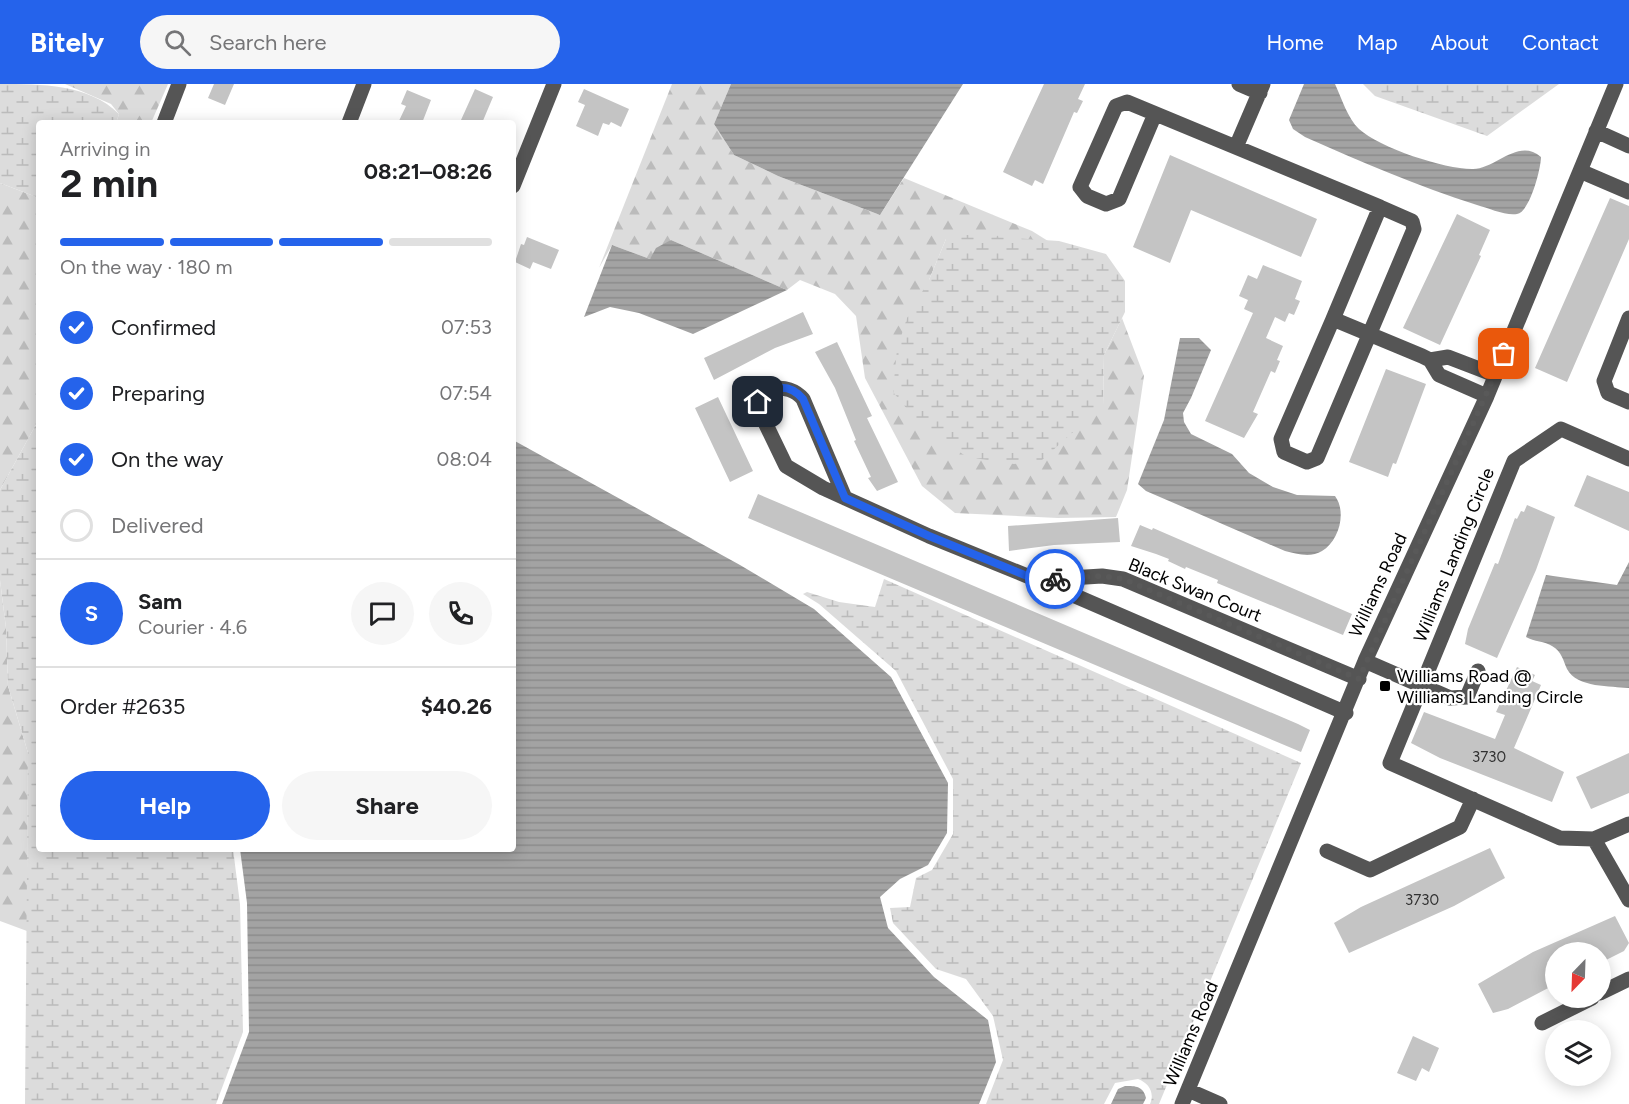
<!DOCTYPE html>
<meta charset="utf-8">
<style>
body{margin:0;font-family:Figtree,sans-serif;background:#f6f6f6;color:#202124;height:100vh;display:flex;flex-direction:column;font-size:22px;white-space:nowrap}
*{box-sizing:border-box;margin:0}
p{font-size:20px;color:#757577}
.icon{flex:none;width:33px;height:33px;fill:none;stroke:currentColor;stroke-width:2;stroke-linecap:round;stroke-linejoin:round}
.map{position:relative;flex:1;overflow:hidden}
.drawer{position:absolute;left:36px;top:36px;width:480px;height:732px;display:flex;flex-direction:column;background:#fff;border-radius:6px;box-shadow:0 3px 15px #0003}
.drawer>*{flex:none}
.needle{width:39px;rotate:203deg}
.buttons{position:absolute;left:1545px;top:858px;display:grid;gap:12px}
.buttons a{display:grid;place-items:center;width:66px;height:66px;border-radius:50%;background:#fff;box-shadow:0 3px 15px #0003;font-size:30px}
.pin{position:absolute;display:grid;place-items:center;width:51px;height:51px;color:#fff;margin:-26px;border-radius:12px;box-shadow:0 3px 9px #0006}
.courier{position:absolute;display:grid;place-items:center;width:60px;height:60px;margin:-30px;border:4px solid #2563eb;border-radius:50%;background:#fff;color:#222;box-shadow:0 2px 8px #0007}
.head em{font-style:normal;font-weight:700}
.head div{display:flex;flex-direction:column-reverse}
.head{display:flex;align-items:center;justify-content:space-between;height:102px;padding:0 24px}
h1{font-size:39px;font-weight:700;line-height:45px}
.bar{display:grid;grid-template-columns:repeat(4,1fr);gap:9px 6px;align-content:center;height:72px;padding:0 24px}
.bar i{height:8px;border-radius:4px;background:#e0e0e0}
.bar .current{background:#2563eb}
.bar p{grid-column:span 4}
.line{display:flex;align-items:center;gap:15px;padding:0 24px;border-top:2px solid #e0e0e0}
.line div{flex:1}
.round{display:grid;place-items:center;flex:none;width:63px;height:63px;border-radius:32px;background:#f6f6f6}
ol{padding:0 24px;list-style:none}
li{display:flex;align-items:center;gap:18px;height:66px}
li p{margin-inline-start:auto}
li .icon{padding:6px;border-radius:50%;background:#2563eb;color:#fff;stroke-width:4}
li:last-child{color:#757577}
li i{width:33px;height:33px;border:3px solid #e0e0e0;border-radius:50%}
.button{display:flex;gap:12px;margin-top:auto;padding:12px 24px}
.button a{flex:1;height:69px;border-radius:36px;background:#2563eb;color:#fff;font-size:24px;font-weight:700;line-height:69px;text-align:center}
.button a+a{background:#f6f6f6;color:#202124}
header{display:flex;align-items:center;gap:36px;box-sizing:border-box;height:84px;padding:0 30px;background:#2563eb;color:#fff}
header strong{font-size:28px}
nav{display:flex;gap:33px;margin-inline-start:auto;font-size:21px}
.search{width:420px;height:54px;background:#f6f6f6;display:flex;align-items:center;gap:15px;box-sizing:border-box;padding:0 21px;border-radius:33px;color:#757577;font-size:22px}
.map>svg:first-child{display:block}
</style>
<header>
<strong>Bitely</strong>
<div class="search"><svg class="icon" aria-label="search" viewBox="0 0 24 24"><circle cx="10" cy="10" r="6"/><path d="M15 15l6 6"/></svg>Search here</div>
<nav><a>Home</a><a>Map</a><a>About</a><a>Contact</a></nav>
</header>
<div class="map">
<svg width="1629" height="1020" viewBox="0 0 1629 1020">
<defs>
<pattern id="forest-firs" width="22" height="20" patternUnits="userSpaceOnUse" patternTransform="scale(1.5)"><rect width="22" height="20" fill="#dcdcdc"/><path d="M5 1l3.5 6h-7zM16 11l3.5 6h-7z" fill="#bbb"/></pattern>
<pattern id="wetland-marsh" width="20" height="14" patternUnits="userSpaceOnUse" patternTransform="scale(1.5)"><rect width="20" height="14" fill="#dcdcdc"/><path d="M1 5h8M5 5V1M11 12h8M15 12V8" fill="none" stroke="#bbb"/></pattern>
<pattern id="water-rules" width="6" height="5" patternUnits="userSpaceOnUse" patternTransform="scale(1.5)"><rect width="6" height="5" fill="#a3a3a3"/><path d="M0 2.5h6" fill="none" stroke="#8b8b8b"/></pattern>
</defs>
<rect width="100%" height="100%" fill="#fff"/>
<path fill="url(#forest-firs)" d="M65 0H168L151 39H116L119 30 111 20Z
M672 0H731L714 40 734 71 778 92 880 131 904 94 1032 147 1048 157 946 155 929 196 1103 321 1104 271 1122 234 1144 292 1127 406 1116 433 1058 434 955 429 922 402 865 294 856 232 835 210 800 196 787 206 671 156 650 175 612 161 599 184Z
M0 99 39 114V335L0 406Z
M0 496 6 544 8 602 28 669 27 847 0 837Z"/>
<path fill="url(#wetland-marsh)" d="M0 0C41 0 89 0 119 30L116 39H39V114L0 99Z
M1363 0H1559L1487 52 1375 12Z
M951 150 1059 157 1106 170 1125 197V228L1104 271 1103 321 1042 376 1014 380 967 373 921 342 893 308 897 265 907 234 929 196 946 155Z
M39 335V765H233L240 820 243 948 216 1020H25L28 669 8 602 6 544 0 496V406Z
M884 495 1301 679 1159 1020H1150C1155 1009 1149 999 1138 995L1115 999 1104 1020H986L1003 976 993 932 966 895 936 885 893 839 890 824 910 823 916 794 932 786 953 750V695L896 587 819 520 803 510 807 508 839 518 875 523Z"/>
<path fill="url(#water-rules)" d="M731 0H963L880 131 778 92 734 71 714 40Z
M1304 0H1335C1341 13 1348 35 1359 45 1380 64 1444 85 1472 85 1495 86 1518 53 1541 73 1541 84 1530 128 1517 130 1506 132 1488 124 1477 121 1418 102 1361 78 1305 53L1293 45 1289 36Z
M671 156 787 206 693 250 639 229 610 223 584 233 612 161 650 175 656 164Z
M1180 254H1199L1211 266 1191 314 1183 329 1184 338 1191 350 1232 370 1249 389 1273 403 1297 411 1335 412C1347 428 1339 457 1322 467 1311 474 1296 470 1285 467L1146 407 1138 400 1164 336Z
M513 356 740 481 814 525 891 593 948 699 947 749 928 781 900 795 880 813 888 844 934 893 988 936 996 978 979 1020H222L249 948 247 819 240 765H513Z
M1629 478V604C1611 602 1577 604 1567 585 1563 576 1562 568 1552 562 1545 557 1534 558 1526 553L1546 491 1617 501Z
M1125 1002C1136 1002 1143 1002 1146 1014L1143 1020H1111L1118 1005Z"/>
<path fill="#c4c4c4" d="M214 0H234L225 21 208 14Z
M1044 0H1085L1078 15 1083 17 1077 29 1074 28 1043 100 1035 96 1032 102 1003 88Z
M475 5 493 13 482 39H468L461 36Z
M584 5 629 25 621 43 611 38 609 41 603 39 598 52 576 42 585 21 578 18Z
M407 6 431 16 422 39H398L406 22 401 20Z
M1170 71 1317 135 1301 173 1191 126 1170 179 1133 163Z
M1610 114 1629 122V155L1567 298 1535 284Z
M1457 130 1490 146 1479 171 1481 172 1440 261 1403 244Z
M527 153 559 166 551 185 533 178 530 185 515 178 521 160 524 161Z
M1263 181 1302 197 1295 215 1300 217 1294 231 1289 229 1285 238 1275 233 1266 254 1283 262 1277 276 1280 277 1275 289 1271 287 1253 328 1258 330 1244 354 1205 337 1253 229 1244 225 1248 216 1239 212 1248 191 1257 195Z
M803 228 813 250 775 264 714 296 704 274Z
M837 258 872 332 867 334 898 398 877 407 868 394 871 393 854 357 856 356 835 304 815 268Z
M1386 285 1426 300 1396 380 1393 379 1388 393 1349 378Z
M718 313 753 387 730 398 695 324Z
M1587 391 1629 408V447L1574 422Z
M758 410 1298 640 1310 646 1301 668 748 434Z
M1527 421 1555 433 1536 486 1497 574 1465 560 1468 545 1495 479 1498 480 1515 434 1517 435 1521 427 1524 428Z
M1118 434 1120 458 1054 461 1009 467 1008 442Z
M1140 441 1152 446 1153 444 1352 530 1343 551 1217 499 1218 496 1186 483 1185 485 1168 477 1169 475 1156 470 1131 462Z
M1517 583 1535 591 1532 597 1541 601 1514 664 1564 688 1552 718 1440 674 1411 659 1424 628 1495 655 1505 631 1496 628Z
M1629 669V709L1591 725 1576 693Z
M1490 764 1505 794 1454 822 1349 869 1334 839 1361 823Z
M1615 832 1629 859 1624 867 1600 879V868H1556V898L1552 902 1508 925 1493 929 1478 900 1533 868Z
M1413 952 1439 964 1429 988 1422 984 1416 997 1397 989Z"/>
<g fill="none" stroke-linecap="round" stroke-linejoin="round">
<path stroke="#555" stroke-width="15" d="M1239 0 1260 9
M1155 30 1119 115 1106 120 1087 112 1080 103 1116 22 1127 18 1380 123
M164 39 179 0
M349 39 364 0
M1596 47 1629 62
M1236 63 1263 0
M1580 87 1629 108
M513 102 554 0
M1629 234 1604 297 1608 309 1629 318
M1333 235 1281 355 1284 368 1307 378 1317 374 1414 145 1412 137 1380 123 1333 235 1422 272 1430 276
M1487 312 1439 291 1430 276 1448 273 1495 291
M1629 375 1561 345 1514 377 1390 679 1560 754 1594 755 1629 740
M845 414 803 315C788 297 756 302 759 326L786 382 823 404 929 452 1037 496 1102 492 1123 495 1359 595
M1043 498 1346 629
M1365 577 1450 614 1467 613 1478 587
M1594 755 1629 816
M1327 767 1370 786 1460 743 1473 715
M1600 909 1629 895
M1542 939 1592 914
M1188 1006 1220 1020
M1182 1020 1365 577 1487 312 1616 0"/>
</g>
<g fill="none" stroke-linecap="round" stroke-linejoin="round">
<path stroke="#595959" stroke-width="6" stroke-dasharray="0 10.8" d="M1055 495 1102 492 1123 495 1359 595 1504 270"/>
<path stroke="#2563eb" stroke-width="8" d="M758 318C769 300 790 299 803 315L845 414 929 452 1037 496 1055 495"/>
</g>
<rect fill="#000" stroke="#fff" stroke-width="2" x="1379" y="596" width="12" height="12" rx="3"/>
<g text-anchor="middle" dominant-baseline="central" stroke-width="4.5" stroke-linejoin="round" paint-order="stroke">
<g font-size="15" fill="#313131">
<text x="1489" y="673">3730</text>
<text x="1422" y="816">3730</text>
</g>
<g font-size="18" fill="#000" stroke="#fff">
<text transform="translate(1454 471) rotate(-68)">Williams Landing Circle</text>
<text transform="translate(1378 501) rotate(-65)">Williams Road</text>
<text transform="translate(1195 506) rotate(22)">Black Swan Court</text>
<text transform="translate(1191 950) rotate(-67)">Williams Road</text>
</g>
<g font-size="18" fill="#000" stroke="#fff" text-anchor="start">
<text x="1397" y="592">Williams Road @<tspan x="1397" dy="21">Williams Landing Circle</tspan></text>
</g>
</g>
</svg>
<div class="buttons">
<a><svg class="needle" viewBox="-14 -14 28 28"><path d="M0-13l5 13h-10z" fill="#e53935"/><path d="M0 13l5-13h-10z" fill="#757577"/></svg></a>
<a><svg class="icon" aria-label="layers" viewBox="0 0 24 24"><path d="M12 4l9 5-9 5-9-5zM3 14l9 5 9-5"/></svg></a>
</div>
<div class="pin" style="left:1504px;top:270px;background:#ea580c"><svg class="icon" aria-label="bag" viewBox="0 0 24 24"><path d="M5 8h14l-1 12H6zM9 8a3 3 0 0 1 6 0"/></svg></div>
<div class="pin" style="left:758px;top:318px;background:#1f2937"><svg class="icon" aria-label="home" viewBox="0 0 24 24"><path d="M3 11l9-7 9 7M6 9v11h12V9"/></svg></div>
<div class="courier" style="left:1055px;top:495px"><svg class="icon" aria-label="bike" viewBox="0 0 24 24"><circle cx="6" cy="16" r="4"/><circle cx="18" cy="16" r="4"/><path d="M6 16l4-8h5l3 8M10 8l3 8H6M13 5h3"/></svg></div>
<section class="drawer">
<div class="head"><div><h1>2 min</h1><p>Arriving in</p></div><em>08:21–08:26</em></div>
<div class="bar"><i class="current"></i><i class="current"></i><i class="current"></i><i></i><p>On the way · 180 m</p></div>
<ol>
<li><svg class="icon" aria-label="check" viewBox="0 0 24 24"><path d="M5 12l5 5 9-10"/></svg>Confirmed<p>07:53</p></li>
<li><svg class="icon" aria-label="check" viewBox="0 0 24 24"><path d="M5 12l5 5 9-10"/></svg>Preparing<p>07:54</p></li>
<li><svg class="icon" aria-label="check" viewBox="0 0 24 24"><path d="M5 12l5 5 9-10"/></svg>On the way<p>08:04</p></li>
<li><i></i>Delivered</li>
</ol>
<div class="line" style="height:108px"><b class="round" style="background:#2563eb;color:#fff">S</b><div><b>Sam</b><p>Courier · 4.6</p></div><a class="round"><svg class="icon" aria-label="chat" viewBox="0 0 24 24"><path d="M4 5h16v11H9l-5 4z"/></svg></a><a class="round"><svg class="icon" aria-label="phone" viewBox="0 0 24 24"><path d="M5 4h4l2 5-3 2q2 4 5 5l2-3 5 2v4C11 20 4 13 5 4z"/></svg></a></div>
<div class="line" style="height:78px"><div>Order #2635</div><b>$40.26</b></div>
<div class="button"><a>Help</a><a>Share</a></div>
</section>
</div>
